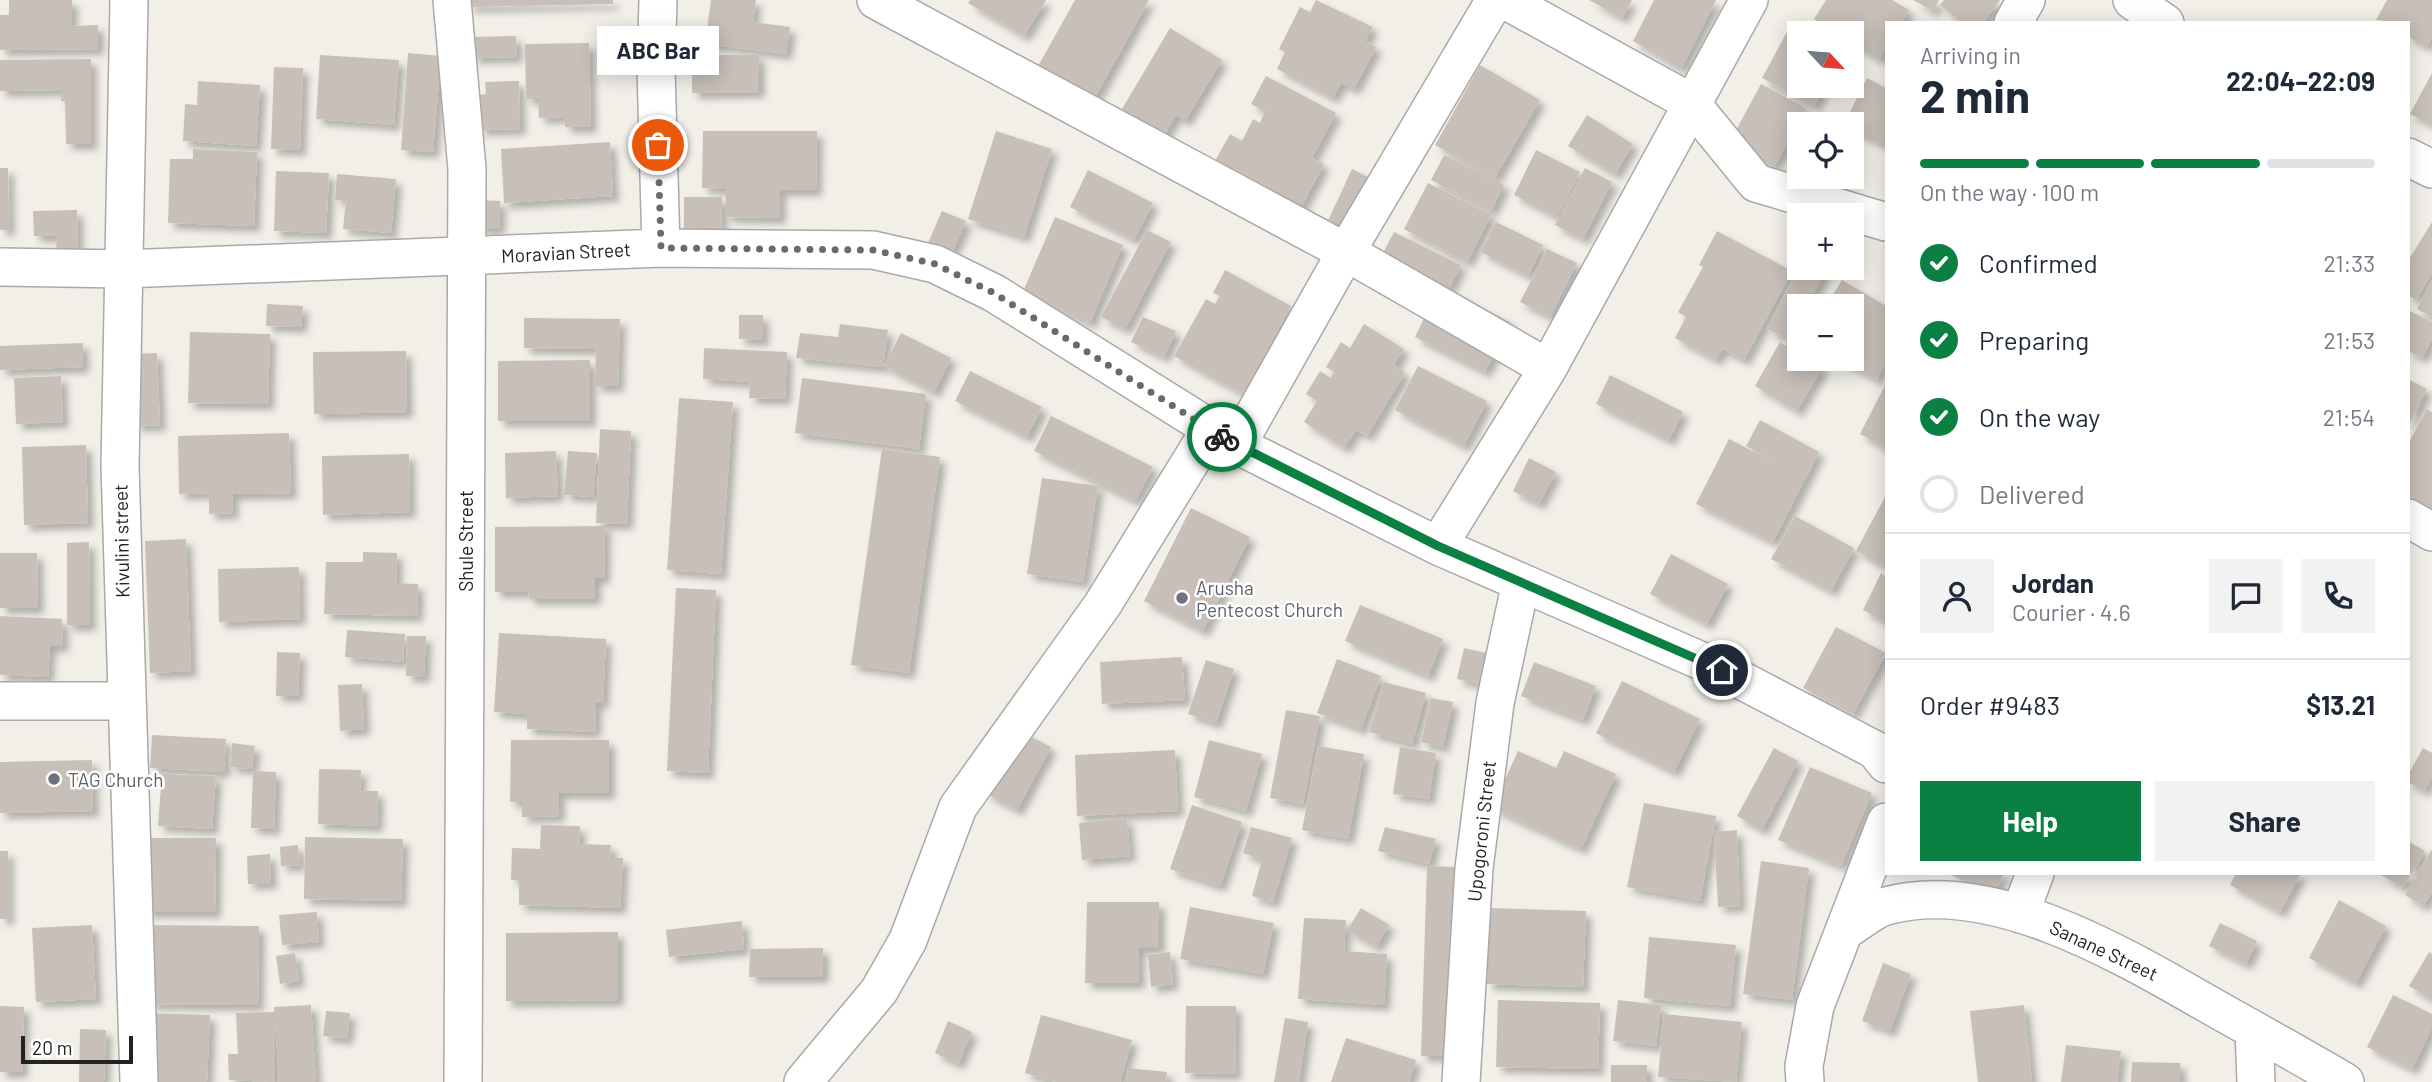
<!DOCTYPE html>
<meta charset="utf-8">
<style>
body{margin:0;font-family:Barlow,sans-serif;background:#f2f2f3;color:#1f2937;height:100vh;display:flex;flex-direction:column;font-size:26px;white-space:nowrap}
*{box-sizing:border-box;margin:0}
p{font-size:23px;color:#747a83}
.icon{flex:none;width:38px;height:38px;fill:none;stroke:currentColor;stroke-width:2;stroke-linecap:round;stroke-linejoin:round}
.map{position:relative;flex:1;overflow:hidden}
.side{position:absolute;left:1885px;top:21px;width:525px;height:854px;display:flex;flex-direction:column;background:#fff;border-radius:0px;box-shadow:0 4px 18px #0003}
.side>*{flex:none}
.needle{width:46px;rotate:116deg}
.fabs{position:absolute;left:1787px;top:21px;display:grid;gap:14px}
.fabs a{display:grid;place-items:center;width:77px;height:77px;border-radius:0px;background:#fff;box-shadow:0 4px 18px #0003;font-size:35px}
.scale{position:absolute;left:21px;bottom:18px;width:112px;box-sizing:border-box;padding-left:7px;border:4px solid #222;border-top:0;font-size:19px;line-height:24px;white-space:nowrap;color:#222;-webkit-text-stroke:5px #fff;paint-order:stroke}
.pin{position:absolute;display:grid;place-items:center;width:60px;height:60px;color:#fff;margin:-30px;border:4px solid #fff;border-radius:50%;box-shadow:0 2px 7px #0007}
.courier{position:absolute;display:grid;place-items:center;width:70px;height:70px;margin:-35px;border:5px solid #0b8043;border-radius:50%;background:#fff;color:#222;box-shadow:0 2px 9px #0007}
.bubble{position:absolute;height:49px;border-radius:0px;background:#fff;box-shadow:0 4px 18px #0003;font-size:23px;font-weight:700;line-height:49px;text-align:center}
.head em{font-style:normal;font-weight:700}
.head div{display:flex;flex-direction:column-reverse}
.head{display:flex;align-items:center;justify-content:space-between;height:119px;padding:0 35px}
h1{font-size:46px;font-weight:700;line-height:52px}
.bar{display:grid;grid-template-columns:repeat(4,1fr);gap:10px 7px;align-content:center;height:84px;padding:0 35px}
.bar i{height:9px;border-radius:5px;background:#e0e1e3}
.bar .active{background:#0b8043}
.bar p{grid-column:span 4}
.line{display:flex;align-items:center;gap:18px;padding:0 35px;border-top:2px solid #e0e1e3}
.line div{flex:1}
.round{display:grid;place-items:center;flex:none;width:74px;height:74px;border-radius:0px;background:#f2f2f3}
ol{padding:0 35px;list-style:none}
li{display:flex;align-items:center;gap:21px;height:77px}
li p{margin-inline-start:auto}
li .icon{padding:7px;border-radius:50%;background:#0b8043;color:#fff;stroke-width:4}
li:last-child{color:#747a83}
li i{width:38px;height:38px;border:4px solid #e0e1e3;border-radius:50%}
.button{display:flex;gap:14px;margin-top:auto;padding:14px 35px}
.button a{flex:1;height:80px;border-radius:0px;background:#0b8043;color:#fff;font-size:28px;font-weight:700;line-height:80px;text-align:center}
.button a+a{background:#f2f2f3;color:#1f2937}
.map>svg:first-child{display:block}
</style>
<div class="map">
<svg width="2432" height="1082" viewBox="0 0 2432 1082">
<defs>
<filter id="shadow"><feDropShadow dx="6" dy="6" stdDeviation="3.5" flood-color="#0004"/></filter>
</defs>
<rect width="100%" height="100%" fill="#f2efe9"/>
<path fill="#c7bfb8" filter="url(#shadow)" d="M9 0H72V26L98 25V49L0 50V15H9Z
M468 0H613V4L468 7Z
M711 0H756L753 22 790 27 786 54 705 44Z
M970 0H1046L1024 36 968 3Z
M1075 0H1149L1094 99 1037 68Z
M1316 0 1373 27 1365 41 1376 47 1354 89 1341 83 1333 98 1277 69 1285 52 1279 49 1300 7 1310 12Z
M1589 0H1632L1622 18Z
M1654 0H1716L1681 69 1633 41Z
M1826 0H1892L1909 10 1901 23H1886V47L1879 60 1852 43V33H1836L1814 19Z
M1913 0H1939L1933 11Z
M1944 0H2000L1983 23H1962L1940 5Z
M2387 0H2432V37L2427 47 2408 37V23L2376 20Z
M1170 28 1222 60 1185 121 1176 115 1162 139 1119 114Z
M1788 30 1799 36V86H1825L1814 106 1762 78Z
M516 36 517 57 472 58V37Z
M589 43 591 127H565L564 117 539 118 538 99H526L525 44Z
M408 53 441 56 433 152 401 150Z
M320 55 399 60 394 125 316 119Z
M692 55H759V92L692 93Z
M91 59V144H66L65 101H61V90L0 91V60Z
M1480 65 1540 100 1495 178 1435 145Z
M274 67 303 68 300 150 271 149Z
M2432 73V125L2410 114Z
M1266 76 1336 113 1312 158 1324 164 1301 207 1215 161 1230 134 1242 141 1253 119 1260 123 1265 111 1251 104Z
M1867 78 1886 88V146L1852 130V124H1844Z
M198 81 260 85 256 146 183 141 185 104 197 105Z
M519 81 520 129 479 130 478 95 486 94 485 82Z
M1761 84 1806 108 1774 167 1729 143Z
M1587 115 1633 144 1615 174 1568 146Z
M703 131H817L816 190H780V218L726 217V189L702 188Z
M996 131 1052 149 1024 237 968 219Z
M610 142 613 196 504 203 501 149Z
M193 149 257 152 254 226 168 223 170 159H193Z
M1536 150 1580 172 1557 217 1514 195Z
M1444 155 1504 185 1491 211 1431 180Z
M0 168H8L9 230H0Z
M1585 168 1612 182 1583 239 1555 225Z
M1352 169 1376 181 1350 237 1326 225Z
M1088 170 1153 203 1134 240 1070 207Z
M276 171 329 173 326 233 274 231Z
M337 174 396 179 391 233 343 229 346 200H335Z
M1428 183 1491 215 1467 262 1404 229Z
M684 197H722L721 232 684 233Z
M478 200 500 201 499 229 477 228Z
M77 210 78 262 57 263 56 236H34L33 211Z
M942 211 966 221 952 253 928 243Z
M1055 217 1123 245 1090 323 1022 294Z
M1496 222 1543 245 1528 276 1481 252Z
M2432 222V273L2416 300 2408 295V261Z
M1147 230 1171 242 1125 329 1101 317Z
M1717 231 1792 271 1744 360 1722 349 1716 360 1675 338 1686 317 1678 312 1703 267 1699 265Z
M1394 232 1461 265 1449 289 1382 255Z
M1547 249 1577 263 1550 317 1520 302Z
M1799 268H1827L1807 306H1799V322L1789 340 1767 329Z
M1225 270 1291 306 1243 394 1174 356 1206 299 1215 304 1220 296 1213 293Z
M1842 280 1886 306V362L1876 380 1839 359H1852V306H1826Z
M2432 280V317L2417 309Z
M1440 286 1510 322 1485 372 1415 337Z
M267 304 303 306 301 327 266 326Z
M2408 310 2432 322V339L2422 358 2408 351Z
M739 315H763V340L739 339Z
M1143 317 1176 331 1164 357 1131 342Z
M524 318 620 319 618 386H595L596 349 524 348Z
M840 324 888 330 883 367 796 358 800 333 838 337Z
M1364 324 1404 349 1394 365 1405 373 1367 436 1356 430 1344 448 1304 422 1317 401 1306 394 1320 371 1331 378 1334 372 1326 367 1341 342 1350 348Z
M190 332 270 334 268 404 188 403Z
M901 333 951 358 934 392 884 366Z
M1780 342 1799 353V359H1809L1823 367 1797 411 1755 386Z
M83 343V367L0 370V346Z
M704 348 787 352 785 399 749 398 750 382 703 379Z
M406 351 407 412 314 414 313 352Z
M157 353 160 425 135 426 133 354Z
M590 360V421H498V361Z
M1418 366 1487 401 1464 446 1395 410Z
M970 371 1042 407 1027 437 955 401Z
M1610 375 1683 412 1669 440 1596 404Z
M61 376 63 422 16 424 14 378Z
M802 378 926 394 919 449 795 433Z
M2408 379 2427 389 2408 427Z
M1886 383V448L1860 434Z
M679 398 733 402 721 574 667 570Z
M2427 409 2432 412V517L2408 505V444Z
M1051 416 1153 467 1135 501 1034 451Z
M1760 420 1819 452 1773 542 1696 504 1729 439 1780 465 1746 446Z
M600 429 631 431 627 524 596 523Z
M289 433 291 493 232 494 233 513 209 514V493L179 494 178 436Z
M86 445 88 523 24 525 22 447Z
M882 449 940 457 909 673 851 665Z
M556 451 558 496 506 498 505 453Z
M568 451 597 453 593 497 564 495Z
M409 454 410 512 323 515 322 456Z
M1529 458 1556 472 1539 504 1513 491Z
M1042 478 1098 486 1083 582 1027 574Z
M1886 495V567L1856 551Z
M1191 508 1250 537 1203 631 1144 601Z
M1795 516 1854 548 1831 591 1771 559Z
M605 526 604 578H595V599H529L528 592H495V527Z
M186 539 191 671 150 673 145 541Z
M89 542 90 625H67V543Z
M363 552 397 553 396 583 418 584 417 616 324 614 326 562H363Z
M0 553H37L38 608H0Z
M1671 554 1728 584 1707 624 1650 594Z
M299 567 300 619 219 622 218 569Z
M1881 573 1886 576V622L1863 610Z
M676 588 716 590 708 773 667 771Z
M1360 605 1443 639 1428 676 1345 641Z
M0 616 62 619 63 646H50L48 677 0 675Z
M1836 627 1886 653 1853 714 1803 688Z
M347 630 405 634 403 662 345 657Z
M499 633 606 639 603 703 596 702 595 732 527 729V714L494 712Z
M407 636H426L424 677 406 676Z
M1464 648 1486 653 1480 684 1457 679Z
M277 652 300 653 298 696H276Z
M1182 657 1185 700 1102 704 1100 662Z
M1337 659 1381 676 1361 729 1317 713Z
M1206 660 1234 669 1216 723 1188 714Z
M1534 662 1596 686 1583 720 1521 696Z
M1622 681 1700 719 1674 772 1596 733Z
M1384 682 1426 693 1412 744 1369 732Z
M362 684 364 729 340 731 338 685Z
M1431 698 1453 702 1443 747 1421 742Z
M1286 710 1320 716 1303 804 1270 798Z
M1018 730 1051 747 1017 810 985 793Z
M152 735 226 739 224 772 150 768Z
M511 740H609V793H559V816L522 817V802H510Z
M1209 740 1262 754 1246 811 1194 797Z
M232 743 255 746 252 769 230 767Z
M1318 746 1364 754 1348 839 1302 830Z
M1400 747 1436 753 1429 799 1393 794Z
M1774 748 1798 761 1762 830 1737 816Z
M2423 748 2432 753V778L2424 791 2408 782V775Z
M1175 750 1178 811 1077 816 1075 755Z
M1518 751 1556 768 1564 751 1616 774 1581 849 1492 808Z
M92 760 93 811 0 813V762Z
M1810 767 1872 793 1841 866 1778 840Z
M319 769 361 770 360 791H378L377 826 318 824Z
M253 771 276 772 274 829 251 828Z
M162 774 216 776 212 829 158 826Z
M1644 803 1716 816 1700 901 1627 887Z
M1192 805 1242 822 1220 886 1170 869Z
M1127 818 1130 856 1082 860 1079 823Z
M541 825 580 826 579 844 611 845 610 858H623L620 908 519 905V880H511L512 848 540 849Z
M1251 827 1292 838 1273 902 1252 896 1262 860 1243 853Z
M1385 827 1436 839 1429 864 1378 851Z
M1737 830 1740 906 1718 907 1714 832Z
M305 837 403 839 401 901 304 899Z
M145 838H216L215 912H145Z
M2408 841 2425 851 2403 888 2378 873H2408Z
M298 845 300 865 281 866 280 847Z
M2432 849V892L2423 906 2405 895Z
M0 851H8V919H0Z
M270 854 271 883 248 884 247 856Z
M1761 861 1809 868 1792 1000 1743 994Z
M1427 866 1456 867 1450 1056H1421Z
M1947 873H2004L1993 896Z
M2236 873H2301L2280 912 2230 885Z
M2339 900 2386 926 2356 983 2309 958Z
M1087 902H1159V948H1139V983H1085Z
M1190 907 1274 923 1263 974 1180 959Z
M1361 908 1389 925 1376 947 1347 930Z
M1490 908 1586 911 1583 987 1487 984Z
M317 912 319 942 282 945 279 915Z
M1304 918 1346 920 1344 951 1387 954 1384 1005 1298 999Z
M742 921 744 949 669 957 666 930Z
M2220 923 2257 941 2246 964 2209 946Z
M92 925 96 999 36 1002 32 928Z
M152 925 259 926 258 1005 150 1004Z
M618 932V1000L506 1001V933Z
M1649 937 1736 945 1730 1006 1644 998Z
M823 948V977H749L750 949Z
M1170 952 1173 984 1151 987 1148 955Z
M2429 952 2432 954V1000L2409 986Z
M295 953 299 981 280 984 276 956Z
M1883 963 1911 974 1890 1031 1862 1021Z
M2393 995 2432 1014V1027L2412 1069 2367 1047Z
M1498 1000 1600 1003 1598 1069 1496 1067Z
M1618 1000 1661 1005 1656 1046 1613 1041Z
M311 1005 316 1082H279L275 1019V1082L229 1080 228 1054H238L236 1013 274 1012V1007Z
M2024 1005 2032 1082H1978L1970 1011Z
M0 1006 24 1007 22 1072H0Z
M1186 1006H1236L1235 1074 1185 1073Z
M326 1011 350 1013 347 1039 323 1036Z
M142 1013 210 1015 207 1082H150Z
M1664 1014 1742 1022 1736 1082 1658 1077Z
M1041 1015 1132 1040 1120 1082H1056L1025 1073Z
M1285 1018 1308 1022 1299 1082H1274Z
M948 1021 972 1032 958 1064 935 1053Z
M80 1029 106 1030 104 1082H79Z
M1346 1038 1416 1060 1409 1082H1331Z
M2066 1045 2121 1051 2117 1082H2061Z
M2132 1062 2180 1063V1082H2131Z
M1611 1065H1647V1082H1611Z
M1128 1068 1167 1072 1166 1082H1126Z"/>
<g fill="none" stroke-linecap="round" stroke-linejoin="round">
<g stroke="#a9a9a9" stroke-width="40">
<path id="street" d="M129 0 120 466 139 1082
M452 0 467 169 463 1082
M658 0 656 69 661 248
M876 0 1346 252 1548 368
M1505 0 1690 102 1756 183 1886 222
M2132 0 2165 23
M2013 23 2026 0
M2408 157 2432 169
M0 267 124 269 661 248 873 250 935 264 994 293 1237 445 1438 546 1722 670 1875 750 1886 764
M1237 445 1346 252 1495 0
M2408 518 2432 532
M1438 546 1548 368 1749 0
M0 701H124
M2020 914 2035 873
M1844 931C1857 924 1872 910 1886 906 1990 877 2119 953 2206 1003 2252 1029 2299 1055 2345 1082
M2254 1030 2256 1082
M803 1082 879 991 908 940 958 807 1103 604 1210 430
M1461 1082 1474 868 1495 703 1521 582
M1805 1082 1804 1066 1815 1006 1886 822"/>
</g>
<use href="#street" stroke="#fff" stroke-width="37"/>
</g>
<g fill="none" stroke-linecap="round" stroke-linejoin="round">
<path stroke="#6b6a68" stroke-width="7" stroke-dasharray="0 12.6" d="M658 145 661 248 873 250 935 264 994 293 1222 437"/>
<path stroke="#0b8043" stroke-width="9" d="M1222 437 1438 546 1722 670"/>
</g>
<g fill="#6b7280" stroke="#fff" stroke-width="2.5">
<circle cx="1182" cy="598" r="7"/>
<circle cx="54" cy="779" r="7"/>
</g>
<g text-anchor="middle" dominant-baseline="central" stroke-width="5" stroke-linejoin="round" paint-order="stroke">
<g font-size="19" fill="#222" stroke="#fff">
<text transform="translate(566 252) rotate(-3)">Moravian Street</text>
<text transform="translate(121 541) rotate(-91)">Kivulini street</text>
<text transform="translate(465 541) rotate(-90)">Shule Street</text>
<text transform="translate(1481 831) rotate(-84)">Upogoroni Street</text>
<text transform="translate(2104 950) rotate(25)">Sanane Street</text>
</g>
<g font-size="19" fill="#5b616d" stroke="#fff" text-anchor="start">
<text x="1196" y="587">Arusha<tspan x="1196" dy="22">Pentecost Church</tspan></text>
<text x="68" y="779">TAG Church</text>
</g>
</g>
</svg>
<div class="fabs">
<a><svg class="needle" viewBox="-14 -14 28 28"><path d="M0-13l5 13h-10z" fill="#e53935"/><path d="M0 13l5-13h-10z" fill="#747a83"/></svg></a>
<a><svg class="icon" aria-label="locate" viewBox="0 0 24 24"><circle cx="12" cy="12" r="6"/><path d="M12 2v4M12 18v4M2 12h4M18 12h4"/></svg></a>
<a>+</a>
<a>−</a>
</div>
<div class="scale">20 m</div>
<div class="pin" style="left:658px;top:145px;background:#ea580c"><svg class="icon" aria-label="bag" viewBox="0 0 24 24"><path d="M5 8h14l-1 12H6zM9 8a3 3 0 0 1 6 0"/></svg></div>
<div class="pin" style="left:1722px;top:670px;background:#1f2937"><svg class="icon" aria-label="home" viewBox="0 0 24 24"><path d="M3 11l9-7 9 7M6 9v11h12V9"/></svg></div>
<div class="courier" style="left:1222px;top:437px"><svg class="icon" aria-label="bike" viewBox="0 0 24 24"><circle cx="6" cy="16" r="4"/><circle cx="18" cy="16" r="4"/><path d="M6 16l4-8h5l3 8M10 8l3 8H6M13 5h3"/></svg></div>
<div class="bubble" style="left:597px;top:26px;width:122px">ABC Bar</div>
<section class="side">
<div class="head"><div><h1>2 min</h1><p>Arriving in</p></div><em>22:04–22:09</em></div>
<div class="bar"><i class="active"></i><i class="active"></i><i class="active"></i><i></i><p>On the way · 100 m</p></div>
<ol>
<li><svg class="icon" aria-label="check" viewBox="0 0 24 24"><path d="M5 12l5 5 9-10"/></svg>Confirmed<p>21:33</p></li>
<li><svg class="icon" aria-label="check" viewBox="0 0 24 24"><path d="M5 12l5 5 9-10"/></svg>Preparing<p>21:53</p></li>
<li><svg class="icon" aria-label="check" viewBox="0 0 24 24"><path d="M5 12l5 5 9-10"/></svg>On the way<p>21:54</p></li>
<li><i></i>Delivered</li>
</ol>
<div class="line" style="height:126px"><a class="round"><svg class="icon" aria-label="person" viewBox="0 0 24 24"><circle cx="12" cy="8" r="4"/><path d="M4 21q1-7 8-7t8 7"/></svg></a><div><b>Jordan</b><p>Courier · 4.6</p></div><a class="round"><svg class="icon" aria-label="chat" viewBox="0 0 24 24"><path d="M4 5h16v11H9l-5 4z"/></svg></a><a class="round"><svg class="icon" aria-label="phone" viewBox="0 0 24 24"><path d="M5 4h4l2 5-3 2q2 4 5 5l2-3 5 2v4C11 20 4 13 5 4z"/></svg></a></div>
<div class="line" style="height:91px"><div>Order #9483</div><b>$13.21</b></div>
<div class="button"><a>Help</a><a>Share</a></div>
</section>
</div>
